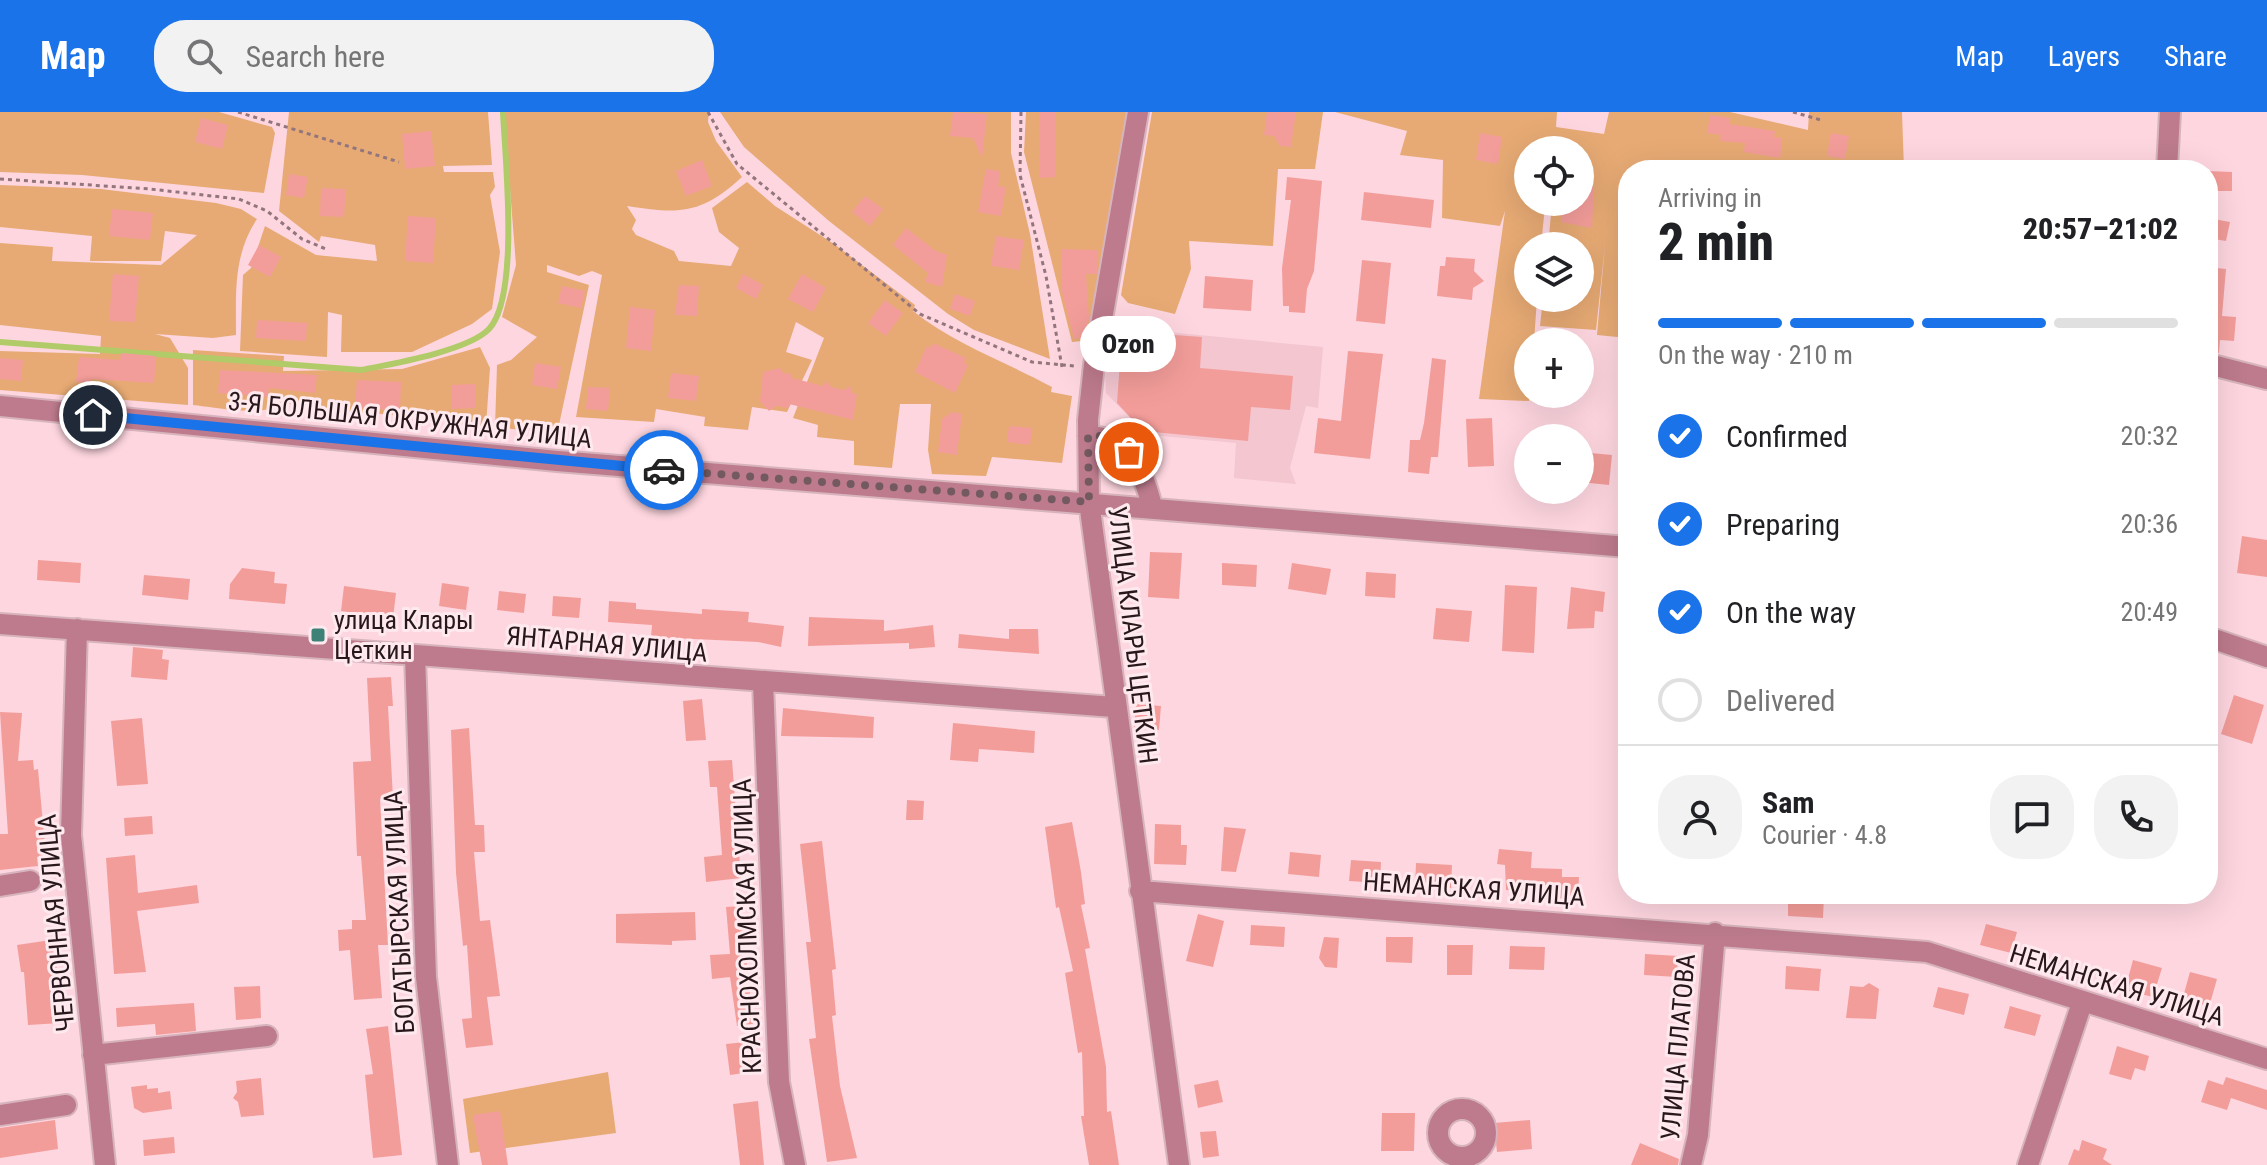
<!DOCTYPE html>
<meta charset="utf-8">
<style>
body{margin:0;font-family:"Roboto Condensed",sans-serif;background:#f2f2f2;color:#202124;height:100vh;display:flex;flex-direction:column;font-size:30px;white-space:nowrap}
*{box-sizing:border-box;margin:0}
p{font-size:26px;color:#757577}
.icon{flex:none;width:44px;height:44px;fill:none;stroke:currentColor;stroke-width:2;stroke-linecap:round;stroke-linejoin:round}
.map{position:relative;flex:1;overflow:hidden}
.side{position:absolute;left:1618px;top:48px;width:600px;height:744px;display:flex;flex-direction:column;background:#fff;border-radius:32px;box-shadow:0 8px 32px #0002}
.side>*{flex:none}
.fabs{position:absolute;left:1514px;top:24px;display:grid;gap:16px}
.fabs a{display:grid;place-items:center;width:80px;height:80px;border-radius:50%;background:#fff;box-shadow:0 8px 32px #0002;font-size:40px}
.pin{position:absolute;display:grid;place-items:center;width:68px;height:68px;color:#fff;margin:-34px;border:4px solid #fff;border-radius:50%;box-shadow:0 2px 8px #0007}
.courier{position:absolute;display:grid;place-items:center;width:80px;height:80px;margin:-40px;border:6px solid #1a73e8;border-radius:50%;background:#fff;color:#222;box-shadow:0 2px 10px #0007}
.bubble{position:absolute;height:56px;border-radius:28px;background:#fff;box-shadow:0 8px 32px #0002;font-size:26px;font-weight:800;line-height:56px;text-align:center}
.headline em{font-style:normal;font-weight:800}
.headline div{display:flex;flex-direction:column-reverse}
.headline{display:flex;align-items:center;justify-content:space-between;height:136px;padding:0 40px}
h1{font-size:52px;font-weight:800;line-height:60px}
.bar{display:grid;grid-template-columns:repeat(4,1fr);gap:12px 8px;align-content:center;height:96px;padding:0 40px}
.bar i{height:10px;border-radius:6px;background:#e0e0e0}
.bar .selected{background:#1a73e8}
.bar p{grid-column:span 4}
.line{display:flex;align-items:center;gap:20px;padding:0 40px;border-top:2px solid #e0e0e0}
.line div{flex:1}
.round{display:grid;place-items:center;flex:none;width:84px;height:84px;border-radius:32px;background:#f2f2f2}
ol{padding:0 40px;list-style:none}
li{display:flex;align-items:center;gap:24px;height:88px}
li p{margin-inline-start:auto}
li .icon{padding:8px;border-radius:50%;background:#1a73e8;color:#fff;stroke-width:4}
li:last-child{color:#757577}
li i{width:44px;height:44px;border:4px solid #e0e0e0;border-radius:50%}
header{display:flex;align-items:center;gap:48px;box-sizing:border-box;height:112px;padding:0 40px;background:#1a73e8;color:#fff}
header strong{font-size:38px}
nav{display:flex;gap:44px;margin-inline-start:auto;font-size:28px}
.search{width:560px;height:72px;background:#f2f2f2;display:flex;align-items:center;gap:20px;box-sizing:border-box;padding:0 28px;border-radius:32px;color:#757577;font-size:30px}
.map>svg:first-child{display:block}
</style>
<header>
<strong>Map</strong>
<div class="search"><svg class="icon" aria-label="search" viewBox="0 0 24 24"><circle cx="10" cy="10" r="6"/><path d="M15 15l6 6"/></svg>Search here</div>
<nav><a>Map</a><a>Layers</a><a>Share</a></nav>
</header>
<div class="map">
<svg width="2267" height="1053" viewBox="0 0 2267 1053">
<rect width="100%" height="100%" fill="#fed6e0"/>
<path fill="#f3c6d0" d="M1126 216 1323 235 1318 296 1306 294 1290 356 1296 372 1234 366 1236 331 1141 322 1138 314 1106 281 1105 263Z"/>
<path fill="#e7aa74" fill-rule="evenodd" d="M0 0H219L272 15 275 21 264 81 82 63 0 60Z
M289 0H488L492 53 443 54 444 60H493L495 75 490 83 500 140 492 197 472 212 412 240H341L342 203 328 200 327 245 240 239 243 163 251 156 265 114 316 143 377 149 375 133 321 124 319 130 279 99Z
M504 0H709L708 10 716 29 742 65C701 103 679 102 627 94L636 108 632 117 636 123 674 139 679 149 731 154 739 136 719 120 712 96 747 70 775 94 834 132 915 193 913 199C954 232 1006 250 1052 275L1051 280 1072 284 1062 351 992 345 986 364 932 362 928 338 931 292H900L892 356 854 353V329L817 325 818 313 793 306 824 226 796 210 786 240 812 248 787 300 752 295 748 318 704 314 705 305 656 297 654 310 576 305 602 163 592 159 579 164 547 153V160L589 173 557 322 495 315 497 253 511 248 537 225 502 205 516 153Z
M720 0H1011V41L1030 122 1050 247 974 218 948 202 829 109 744 35Z
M1026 0H1129L1092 228 1072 230 1024 40Z
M1152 0H1323L1315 57H1278L1273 134 1189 129 1191 157 1175 202 1128 191 1121 183Z
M1557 0 1556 15 1604 22 1609 0H1730L1808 18 1809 0H1902L1904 58H1628V68H1618L1628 70V226L1597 223 1605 133 1596 218 1540 214 1543 186H1580V134H1548L1552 92 1545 94 1541 134H1528V186H1537L1534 230H1528L1529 289 1479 287 1505 99 1500 114 1442 106 1443 48 1400 43 1407 19 1335 0ZM1528 38H1580V90H1528Z
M0 73 101 77 216 91 241 97 257 107C233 143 236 181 236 223L213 226 155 222 170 226 188 256V293L0 278V239L100 242 101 224 0 213V131L53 135 52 149 161 153 197 123 165 119 161 149H90L92 124 0 115Z
M480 235 490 256 486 314 455 311 453 307 325 298V294L280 291C268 306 212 295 193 293V238L284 244 283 259 402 257Z
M608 960 616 1021 470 1041 463 987Z"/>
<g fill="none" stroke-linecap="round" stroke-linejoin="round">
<path stroke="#b0cb68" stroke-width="6" d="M0 230 361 258C391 252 468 239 489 217 520 184 505 45 503 0"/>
</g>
<path fill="#f39d9a" d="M953 0 987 2 982 46 973 26 950 24Z
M1039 0H1056V65L1040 66Z
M1267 0H1296L1291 35 1280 34 1274 24 1264 23Z
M1710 3 1730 6 1729 12 1775 19 1774 25 1781 26 1782 31 1780 46 1744 40 1745 31 1720 29 1721 23 1707 21Z
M201 6 228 13 222 37 195 30Z
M431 19 435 54 405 57 402 22Z
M1480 21 1502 25 1498 52 1476 48Z
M1831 21 1849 24 1845 47 1827 44Z
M702 48 712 74 686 84 676 59Z
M986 57 1000 59 998 74 1006 75 1001 104 978 100Z
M2208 59 2232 60V79H2208Z
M289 62 308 65 304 86 286 83Z
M1287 65 1322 69 1314 159 1307 177 1305 201 1289 200V194H1283L1282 156 1291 88H1285Z
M1580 71 1594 72 1592 116 1561 110 1562 90H1580Z
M321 76 346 77 344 105 320 104Z
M1364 80 1434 88 1431 116 1361 108Z
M865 84 883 97 870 114 852 100Z
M112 97 153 101 150 128 109 124Z
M408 104 436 106 433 151 405 149Z
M2208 106 2230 110 2226 129 2208 126Z
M906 116 936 139 947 143 942 175 925 170 928 161 893 133Z
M996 124 1024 128 1019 158 991 154Z
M259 133 281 145 270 165 248 153Z
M1062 137 1097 138V162H1086L1089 206 1086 226 1074 227 1062 180Z
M1446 145 1475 147 1474 159 1484 169 1473 176 1472 188 1437 184 1440 154H1445Z
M1362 148 1391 151 1385 212 1356 209Z
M2208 155 2226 157 2222 204 2236 205 2234 229 2220 228 2219 241 2208 239Z
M113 162 139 164 135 210 109 209Z
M743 162 763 173 756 187 736 176Z
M802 162 826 176 813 200 788 187Z
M1205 164 1253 168 1251 199 1203 196Z
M679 173 699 174 697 204 675 203Z
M562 174 585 179 581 196 558 191Z
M955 182 975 189 970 204 950 197Z
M885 188 903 201 886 224 868 211Z
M630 195 655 198 651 239 626 236Z
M257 208 307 211 306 229 256 226Z
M1134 220 1202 225 1200 256 1293 264 1290 298 1251 295 1248 329 1143 319 1117 291 1120 250 1132 251Z
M933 231 966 246 964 251 968 253 955 281 915 260 927 234 931 236Z
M1348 239 1383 242 1370 347 1314 341 1318 306 1341 309Z
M121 241 156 244 154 271 92 267V271L76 270 79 245 120 248Z
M0 246 23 248 21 269 0 267Z
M1432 246 1446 248 1438 345H1431L1429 362 1408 360 1410 328H1420L1424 311Z
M535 251 561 255 557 277 532 273Z
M780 256 783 261 792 262V266L823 274 827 269 831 275 844 278 850 274 852 281 857 282 853 308 789 292V296L776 294 769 299 760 289 763 260Z
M220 258 317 263 315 281 269 276 268 285 218 281Z
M671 261 699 264 696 289 668 286Z
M357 268 401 270 400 298 355 296Z
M476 272V296L451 297V273Z
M588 275 610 276 608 299 586 297Z
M952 300 962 302 957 343 938 340 942 307Z
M1492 306 1494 354 1468 355 1466 307Z
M1009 314 1032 316 1030 333 1007 330Z
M1580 340 1612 343 1609 373 1580 370Z
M2242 424 2267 428V465L2237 461Z
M1150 440 1182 441 1179 487 1148 485Z
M38 448 81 451 80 471 37 468Z
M1222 451 1257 453 1256 475 1222 473Z
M1292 451 1331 457 1326 483 1288 477Z
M242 456 275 460 274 471 287 472 285 492 229 487 230 472Z
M1366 460 1396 462 1395 486 1365 484Z
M144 463 190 467 188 488 142 483Z
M442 471 469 475 466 498 439 494Z
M1505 473 1537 475 1534 541 1502 539Z
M344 474 396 481 393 506 341 499Z
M1571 475 1605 480 1603 500 1595 499 1594 516 1567 517Z
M499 479 526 482 524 501 497 498Z
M553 484 581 486 579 506 552 504Z
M609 489 636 491V497L702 502V497L749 500 748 510 784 514 781 535 758 530 651 525 652 513 608 510Z
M1436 496 1472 499 1469 530 1433 527Z
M809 505 884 508V519L933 513 935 535 909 537V531L808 534Z
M1009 517H1038L1039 542 958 536 959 522 1009 527Z
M133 535 163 538 162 547 169 548 167 568 131 565Z
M391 565 393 594H388L393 686 380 687 388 833H378L382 886 354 888 350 838 339 839 338 818 352 817V808H366L361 744H357L353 650 371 649 367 566Z
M2234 583 2264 593 2252 632 2221 622Z
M702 587 706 628 686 629 683 589Z
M1136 592 1161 594 1159 618 1134 616Z
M783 596 874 605 873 626 781 624Z
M0 600 22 601 18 649 33 648 34 658 38 657 46 744 37 745 38 754 0 758V722H8Z
M142 606 148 672 117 674 111 609Z
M953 611 1035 619 1034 641 979 637 978 650 950 648Z
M469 616 475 713H484L485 740H474L480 809 490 808 500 884 487 885 493 933 466 936 462 907 472 906 467 833 463 834 456 761 451 618Z
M732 648 741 766 706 770 704 745 722 743 717 675H710L708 649Z
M907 688 924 689 923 708H906Z
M152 704 153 722 125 724 124 706Z
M1072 710 1081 760 1085 792 1081 793 1090 836 1085 837 1106 955 1107 1000 1111 999 1119 1053H1089L1081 1004H1084L1082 940 1078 941 1065 861 1073 859 1059 795 1056 796 1045 715Z
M1155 712 1181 713V733H1187L1186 753 1154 752Z
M1224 715 1246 717 1236 760 1221 759Z
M822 729 836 857 832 858 836 903 832 904 840 974 857 1046 827 1050 809 927 816 926 806 830H811L800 732Z
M1499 737 1532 740 1531 756 1562 757V765H1579L1578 787 1546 786 1547 781 1506 778 1505 753 1497 752Z
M1290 740 1321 743 1319 765 1288 762Z
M135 743 138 781 197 773 199 791 137 799 146 860 114 862 106 746Z
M1351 748 1381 750 1380 771 1349 769Z
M1416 751 1452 753 1451 776 1415 774Z
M1788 782 1824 784 1823 806 1788 804Z
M741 794 753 912 737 914 730 865 712 867 710 843 730 842 726 795Z
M695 800 696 828 672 829V833L616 831V802Z
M1198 802 1224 809 1213 855 1186 849Z
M1986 812 2017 820 2011 841 1980 833Z
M1251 813 1285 815 1284 835 1250 833Z
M1324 825 1339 826 1337 856 1325 855 1319 846Z
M1386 825H1413L1412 851 1386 850Z
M51 828 59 868 56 896 61 911 28 913 24 860H21L17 833Z
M1447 833H1473L1472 863H1447Z
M1510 834 1545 835 1544 858 1509 857Z
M1645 842 1678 844 1677 865 1644 863Z
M2133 848 2162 856 2153 885 2125 878Z
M1786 854 1821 857 1819 879 1785 877Z
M2190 860 2217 867 2209 895 2183 885Z
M1869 871 1879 877 1876 907 1846 906 1850 874 1863 875Z
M260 874 261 906 236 908 234 875Z
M1938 875 1969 882 1964 903 1933 895Z
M194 891 196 919 156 923 155 912 117 915 116 896Z
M2010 894 2041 903 2035 924 2004 916Z
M388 914 402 1043 373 1046 365 963 373 962 366 917Z
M746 930 750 960 730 963 726 932Z
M2117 934 2149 944 2145 959 2135 956 2131 968 2109 962Z
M2226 965 2267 978V998L2231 986 2227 998 2201 990 2208 968 2223 973Z
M261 966 264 1003 241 1005 238 990 233 986 237 980 236 969Z
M1218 968 1223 990 1198 996 1194 973Z
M147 973V977L158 976V981L170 979 172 997 143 1001 134 996 131 975Z
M758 989 764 1053H740L733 992Z
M500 999 508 1053H482L473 1003Z
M1382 1001H1415L1414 1039H1381Z
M55 1008 58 1037 0 1046V1016Z
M1530 1008 1532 1037 1497 1040 1494 1011Z
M1216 1019 1219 1044 1203 1046 1200 1020Z
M174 1025 175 1041 144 1044 143 1028Z
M2082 1028 2107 1037 2103 1047 2112 1053H2068L2074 1037 2079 1039Z
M1640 1031 1679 1047 1678 1053H1631Z"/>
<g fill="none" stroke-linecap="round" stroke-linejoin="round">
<g stroke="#d7b4bd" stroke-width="24">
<path id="minor" d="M1138 0 1094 253 1088 308 1089 390 1179 1053
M2167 58 2170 0
M2208 252 2267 267
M0 294 557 349 1628 435
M1088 324C1129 325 1144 360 1152 395
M0 512 1114 595
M77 517 71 723 105 1053
M2208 525 2267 545
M415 543 426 865 448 1053
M763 571 779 970 795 1053
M0 774 30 769
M1140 779 1927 840 2267 947
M93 943 267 924
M1438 1021a24 24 0 1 1 48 0a24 24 0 1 1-48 0Z
M0 1003 66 993
M1691 1053 1698 1023 1715 821
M2028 1053 2082 891"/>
</g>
<path stroke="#93767d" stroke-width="3" stroke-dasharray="4 4" stroke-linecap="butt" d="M238 0 399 50
M708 0 737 52 920 202 1032 250 1074 254
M1021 0 1020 63 1046 164 1062 255
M1793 0 1821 8
M0 67 150 77 239 87 267 99 302 127 326 137"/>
<use href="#minor" stroke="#bd7b8d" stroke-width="20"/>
</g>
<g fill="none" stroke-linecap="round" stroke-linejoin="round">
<path stroke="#735a60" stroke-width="8" stroke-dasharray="0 14.4" d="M664 358 1089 390 1088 324H1102L1129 340"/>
<path stroke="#1a73e8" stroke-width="10" d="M93 303 664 358"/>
</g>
<rect fill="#3d8177" stroke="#feeaee" stroke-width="3" x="310" y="515" width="16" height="16" rx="4"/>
<g text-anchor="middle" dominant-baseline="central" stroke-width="6" stroke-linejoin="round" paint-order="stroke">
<g font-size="26" fill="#28171b" stroke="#feeaee">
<text transform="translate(410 308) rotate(6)">3-Я БОЛЬШАЯ ОКРУЖНАЯ УЛИЦА</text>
<text transform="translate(1133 523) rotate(83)">УЛИЦА КЛАРЫ ЦЕТКИН</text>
<text transform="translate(607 532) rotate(5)">ЯНТАРНАЯ УЛИЦА</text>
<text transform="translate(1474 777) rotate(4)">НЕМАНСКАЯ УЛИЦА</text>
<text transform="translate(399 800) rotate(-93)">БОГАТЫРСКАЯ УЛИЦА</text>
<text transform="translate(56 811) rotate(-95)">ЧЕРВОННАЯ УЛИЦА</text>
<text transform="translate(747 814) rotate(-92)">КРАСНОХОЛМСКАЯ УЛИЦА</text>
<text transform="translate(2117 873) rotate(17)">НЕМАНСКАЯ УЛИЦА</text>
<text transform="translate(1678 935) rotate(-85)">УЛИЦА ПЛАТОВА</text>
</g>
<g font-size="26" fill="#28171b" stroke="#feeaee" text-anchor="start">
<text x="334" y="508">улица Клары<tspan x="334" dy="30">Цеткин</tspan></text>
</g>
</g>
</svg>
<div class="fabs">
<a><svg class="icon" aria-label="locate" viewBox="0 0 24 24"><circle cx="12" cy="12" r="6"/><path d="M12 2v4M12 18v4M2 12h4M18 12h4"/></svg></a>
<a><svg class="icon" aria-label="layers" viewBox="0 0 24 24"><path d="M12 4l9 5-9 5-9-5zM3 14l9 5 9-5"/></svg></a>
<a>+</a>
<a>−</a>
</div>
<div class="pin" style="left:1129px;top:340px;background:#ea580c"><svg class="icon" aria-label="bag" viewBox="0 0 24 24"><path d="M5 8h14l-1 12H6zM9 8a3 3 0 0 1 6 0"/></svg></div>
<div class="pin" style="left:93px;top:303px;background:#1f2937"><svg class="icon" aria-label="home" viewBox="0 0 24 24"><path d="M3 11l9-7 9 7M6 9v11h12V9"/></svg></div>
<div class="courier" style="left:664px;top:358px"><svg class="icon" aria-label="car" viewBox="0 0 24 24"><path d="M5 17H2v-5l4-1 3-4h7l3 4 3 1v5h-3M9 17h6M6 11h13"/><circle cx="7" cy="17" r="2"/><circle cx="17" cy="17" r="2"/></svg></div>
<div class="bubble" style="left:1080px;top:204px;width:96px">Ozon</div>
<section class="side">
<div class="headline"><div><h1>2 min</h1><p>Arriving in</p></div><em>20:57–21:02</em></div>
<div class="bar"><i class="selected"></i><i class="selected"></i><i class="selected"></i><i></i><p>On the way · 210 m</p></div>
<ol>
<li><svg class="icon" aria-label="check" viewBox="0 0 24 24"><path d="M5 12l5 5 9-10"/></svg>Confirmed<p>20:32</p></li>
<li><svg class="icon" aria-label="check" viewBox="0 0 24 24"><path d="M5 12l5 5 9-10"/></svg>Preparing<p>20:36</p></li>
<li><svg class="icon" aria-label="check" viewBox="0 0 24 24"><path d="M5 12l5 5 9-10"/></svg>On the way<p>20:49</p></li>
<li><i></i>Delivered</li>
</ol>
<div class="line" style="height:144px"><a class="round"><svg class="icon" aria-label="person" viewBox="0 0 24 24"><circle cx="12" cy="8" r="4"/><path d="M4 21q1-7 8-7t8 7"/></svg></a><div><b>Sam</b><p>Courier · 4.8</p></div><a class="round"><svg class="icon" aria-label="chat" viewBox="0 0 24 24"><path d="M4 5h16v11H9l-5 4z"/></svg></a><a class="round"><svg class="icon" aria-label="phone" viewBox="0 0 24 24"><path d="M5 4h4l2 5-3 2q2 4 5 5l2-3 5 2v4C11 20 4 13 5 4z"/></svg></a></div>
</section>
</div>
